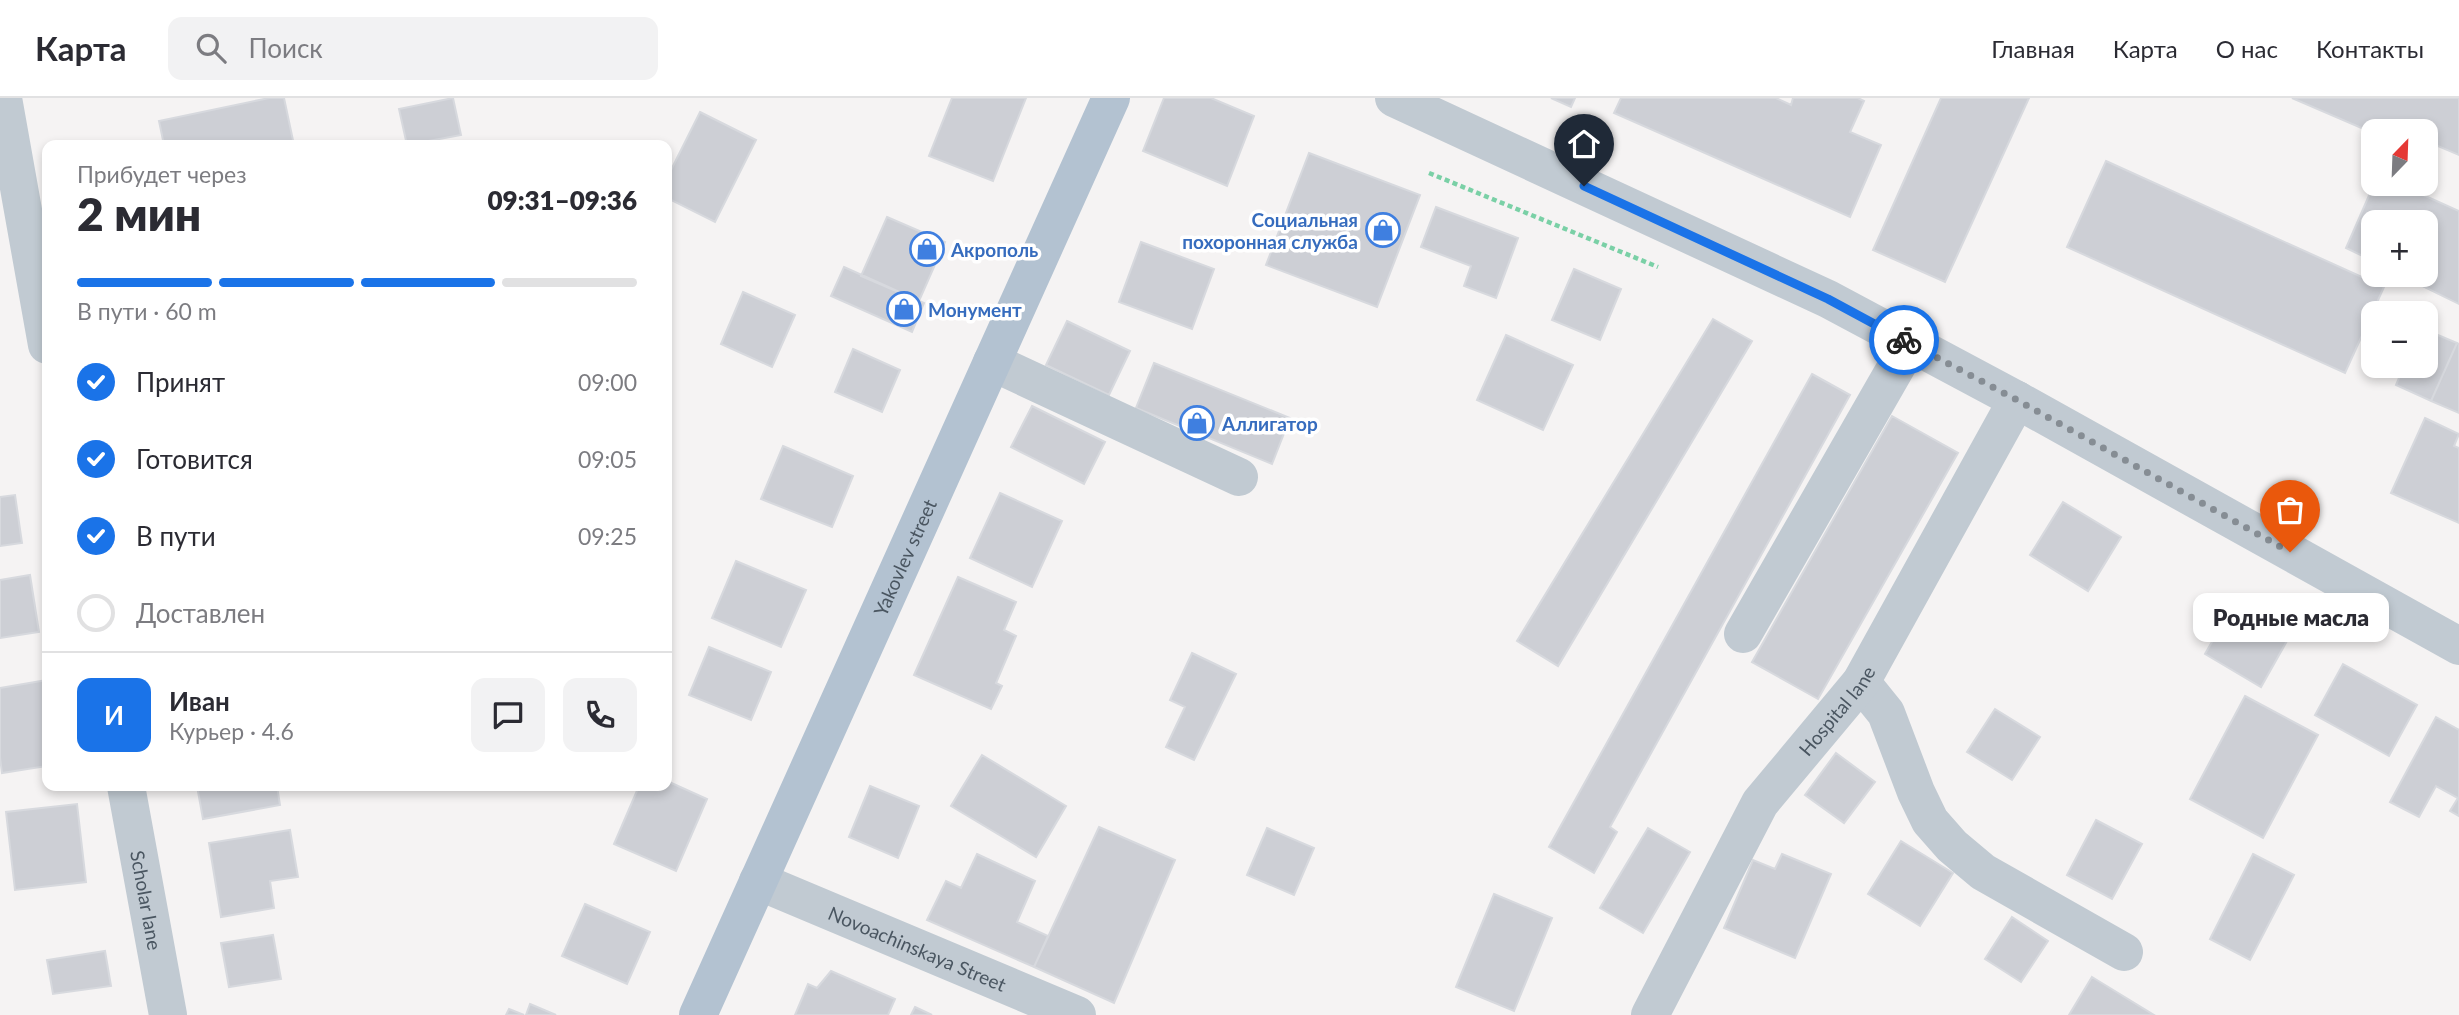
<!DOCTYPE html>
<html lang="ru">
<meta charset="utf-8">
<style>
body{margin:0;font-family:Lato,sans-serif;background:#f2f2f3;color:#2b2b33;height:100vh;display:flex;flex-direction:column;font-size:26px;white-space:nowrap}
*{box-sizing:border-box;margin:0}
p{font-size:23px;color:#7c7c81}
.icon{flex:none;width:38px;height:38px;fill:none;stroke:currentColor;stroke-width:2;stroke-linecap:round;stroke-linejoin:round}
.map{position:relative;flex:1;overflow:hidden}
.sheet{position:absolute;left:42px;top:42px;width:630px;height:651px;display:flex;flex-direction:column;background:#fff;border-radius:14px;box-shadow:0 4px 10px #0003}
.sheet>*{flex:none}
.needle{width:46px;rotate:23deg}
.tools{position:absolute;left:2361px;top:21px;display:grid;gap:14px}
.tools a{display:grid;place-items:center;width:77px;height:77px;border-radius:14px;background:#fff;box-shadow:0 4px 10px #0003;font-size:35px}
.pin{position:absolute;display:grid;place-items:center;width:60px;height:60px;color:#fff;margin:-72px -30px;border-radius:50% 50% 50% 0;rotate:-45deg;box-shadow:0 0 7px #0007}
.pin .icon{rotate:45deg}
.courier{position:absolute;display:grid;place-items:center;width:70px;height:70px;margin:-35px;border:5px solid #1a73e8;border-radius:50%;background:#fff;color:#222;box-shadow:0 2px 9px #0007}
.bubble{position:absolute;height:49px;border-radius:14px;background:#fff;box-shadow:0 4px 10px #0003;font-size:23px;font-weight:800;line-height:49px;text-align:center}
.head em{font-style:normal;font-weight:800}
.head div{display:flex;flex-direction:column-reverse}
.head{display:flex;align-items:center;justify-content:space-between;height:119px;padding:0 35px}
h1{font-size:46px;font-weight:800;line-height:52px}
.bar{display:grid;grid-template-columns:repeat(4,1fr);gap:10px 7px;align-content:center;height:84px;padding:0 35px}
.bar i{height:9px;border-radius:5px;background:#e1e1e2}
.bar .selected{background:#1a73e8}
.bar p{grid-column:span 4}
.line{display:flex;align-items:center;gap:18px;padding:0 35px;border-top:2px solid #e1e1e2}
.line div{flex:1}
.round{display:grid;place-items:center;flex:none;width:74px;height:74px;border-radius:14px;background:#f2f2f3}
ol{padding:0 35px;list-style:none}
li{display:flex;align-items:center;gap:21px;height:77px}
li p{margin-inline-start:auto}
li .icon{padding:7px;border-radius:50%;background:#1a73e8;color:#fff;stroke-width:4}
li:last-child{color:#7c7c81}
li i{width:38px;height:38px;border:4px solid #e1e1e2;border-radius:50%}
header{display:flex;align-items:center;gap:42px;box-sizing:border-box;height:98px;padding:0 35px;background:#fff;border-bottom:2px solid #e1e1e2}
header strong{font-size:33px}
nav{display:flex;gap:38px;margin-inline-start:auto;font-size:24px}
.search{width:490px;height:63px;background:#f2f2f3;display:flex;align-items:center;gap:18px;box-sizing:border-box;padding:0 24px;border-radius:14px;color:#7c7c81;font-size:26px}
.map>svg:first-child{display:block}
</style>
<header>
<strong>Карта</strong>
<div class="search"><svg class="icon" aria-label="search" viewBox="0 0 24 24"><circle cx="10" cy="10" r="6"/><path d="M15 15l6 6"/></svg>Поиск</div>
<nav><a>Главная</a><a>Карта</a><a>О нас</a><a>Контакты</a></nav>
</header>
<div class="map">
<svg width="2459" height="917" viewBox="0 0 2459 917">
<rect width="100%" height="100%" fill="#f5f3f3"/>
<path fill="#cdcfd5" stroke="#d7d9de" stroke-width="2" d="M269 0H284L294 47H164L159 23Z
M453 0 461 37 407 47 399 11Z
M952 0H1026L993 83 929 58Z
M1164 0H1211L1254 18 1227 88 1143 53Z
M1551 0H1575L1571 9Z
M1621 0H1776L1791 7 1793 0H1858L1864 3 1850 34 1881 47 1850 119 1614 15Z
M1941 0H2029L1945 184 1873 152Z
M2292 0H2459V57L2431 45 2426 57V33H2373V35Z
M700 14 756 42 715 124 667 100V80Z
M1309 55 1420 97 1377 209 1266 167Z
M2106 63 2384 189 2345 275 2067 149Z
M2374 86H2399L2459 113V206L2400 177H2426V124H2373V163L2346 150Z
M1436 109 1518 140 1496 200 1464 188 1471 168 1421 149Z
M887 119 945 144 919 203 861 178Z
M1141 144 1214 171 1192 231 1119 204Z
M844 169 924 205 912 234 831 198Z
M1574 171 1621 191 1600 242 1552 222Z
M743 194 795 217 772 269 721 246Z
M1713 221 1752 243 1558 568 1517 543Z
M1067 223 1130 253 1109 297 1046 267Z
M2426 232 2457 245 2431 303 2396 287 2404 268H2426Z
M1506 237 1573 267 1543 332 1477 302Z
M2457 245 2459 246V315L2431 303Z
M853 251 900 272 882 314 835 294Z
M1154 265 1290 320 1272 366 1136 310Z
M1812 276 1850 297 1610 729 1617 734 1594 775 1549 749Z
M1032 308 1105 344 1084 386 1011 349Z
M1892 318 1958 355 1818 601 1752 564Z
M2425 320 2459 336 2454 348 2459 350V425L2391 395Z
M783 348 853 378 832 429 761 401Z
M1000 395 1062 423 1032 489 970 460Z
M15 397 22 445 0 448V399Z
M2063 404 2121 439 2088 493 2030 457Z
M736 463 806 492 781 549 712 520Z
M30 477 39 534 0 540V482Z
M958 479 1016 504 1004 532 1016 538 996 585 1002 588 991 611 914 577Z
M2236 502 2292 534 2261 589 2205 556Z
M709 549 771 574 751 622 689 597Z
M1192 555 1236 576 1194 662 1166 649 1185 609 1170 602Z
M2343 566 2417 607 2389 658 2315 617Z
M47 582V668L2 675 0 660V590Z
M2245 598 2318 637 2263 740 2190 701Z
M1995 611 2040 639 2012 682 1967 654Z
M2436 619 2459 632V718L2450 713 2458 700 2436 688 2419 719 2390 704Z
M1836 655 1875 684 1844 725 1805 697Z
M982 657 1066 708 1036 759 951 708Z
M667 683 707 701 676 773 614 746 639 688H667Z
M197 688H277L280 707 203 721Z
M870 688 919 708 898 760 849 739Z
M77 706 86 784 15 792 6 714Z
M2096 722 2142 746 2112 801 2067 777Z
M1099 729 1175 762 1114 905 1034 869Z
M1267 730 1314 750 1294 797 1247 777Z
M1648 730 1690 754 1643 835 1600 810Z
M290 732 298 779 270 783 274 810 221 819 209 745Z
M1901 743 1953 775 1920 828 1868 796Z
M977 756 1035 783 1017 824 1048 838 1034 869 927 822 946 783 961 790Z
M1782 756 1831 776 1795 860 1724 830 1753 762 1775 771Z
M2253 756 2294 777 2250 862 2210 841Z
M1494 796 1552 820 1514 913 1456 889Z
M585 806 650 834 627 886 562 858Z
M2012 819 2048 843 2021 884 1985 861Z
M273 837 281 881 229 889 221 845Z
M105 853 111 888 53 896 47 862Z
M831 873 895 901 888 917H795L808 886 817 890Z
M2092 879 2154 917H2069Z
M530 906 556 917H526Z
M915 909 932 917H911Z
M509 911 524 917H506Z"/>
<g fill="none" stroke-linecap="round" stroke-linejoin="round">
<path stroke="#7ad0a6" stroke-width="4.5" stroke-dasharray="5 3.5" stroke-linecap="butt" d="M1429 75 1658 169"/>
<g stroke="#c1cad2" stroke-width="38">
<path d="M3 0 47 247"/>
<path d="M1394 0 1828 201 2017 302 2459 548"/>
<path d="M992 264 1239 379"/>
<path d="M1743 536 1910 245"/>
<path d="M1861 584 1886 615 1916 694 1930 723 1952 748 1983 774 2124 854"/>
<path id="s1" d="M126 688 168 917"/>
<path id="s2" d="M758 783 1077 917"/>
<path id="s3" d="M1650 917 1760 705 1861 584 2017 302"/>
</g>
<path stroke="#b3c2d1" stroke-width="38" id="s4" d="M698 917 1111 0"/>
</g>
<g fill="none" stroke-linecap="round" stroke-linejoin="round">
<path stroke="#868d94" stroke-width="7" stroke-dasharray="0 12.6" d="M1904 242 2017 302 2290 454"/>
<path stroke="#1a73e8" stroke-width="9" d="M1584 88 1828 201 1904 242"/>
</g>
<defs>
<g id="shop-ring" transform="scale(1.75)"><circle r="9.5" fill="#fff" stroke="#3f7fe0" stroke-width="1.5"/><path d="M-5-2.5h2.3a2.7 3.5 0 0 1 5.4 0H5L5.5 6h-11ZM-1.5-2.5h3a1.5 2.3 0 0 0-3 0Z" fill="#3f7fe0"/></g>
</defs>
<g fill-rule="evenodd">
<use href="#shop-ring" x="1383" y="132"/>
<use href="#shop-ring" x="927" y="151"/>
<use href="#shop-ring" x="904" y="211"/>
<use href="#shop-ring" x="1197" y="325"/>
</g>
<g text-anchor="middle" dominant-baseline="central" stroke-width="7" stroke-linejoin="round" paint-order="stroke">
<g font-size="19" font-weight="bold" fill="#366cbe" stroke="#fff" text-anchor="start">
<text x="1358" y="121" text-anchor="end">Социальная<tspan x="1358" dy="22">похоронная служба</tspan></text>
<text x="951" y="151">Акрополь</text>
<text x="928" y="211">Монумент</text>
<text x="1222" y="325">Аллигатор</text>
</g>
<g font-size="19" fill="#4a5661" stroke="#fff">
<text stroke="none"><textPath href="#s4" startOffset="502">Yakovlev street</textPath></text>
<text stroke="none"><textPath href="#s3" startOffset="359">Hospital lane</textPath></text>
<text stroke="none"><textPath href="#s1" startOffset="116">Scholar lane</textPath></text>
<text stroke="none"><textPath href="#s2" startOffset="173">Novoachinskaya Street</textPath></text>
</g>
</g>
</svg>
<div class="tools">
<a><svg class="needle" viewBox="-14 -14 28 28"><path d="M0-13l5 13h-10z" fill="#e53935"/><path d="M0 13l5-13h-10z" fill="#7c7c81"/></svg></a>
<a>+</a>
<a>−</a>
</div>
<div class="pin" style="left:2290px;top:454px;background:#ea580c"><svg class="icon" aria-label="bag" viewBox="0 0 24 24"><path d="M5 8h14l-1 12H6zM9 8a3 3 0 0 1 6 0"/></svg></div>
<div class="pin" style="left:1584px;top:88px;background:#1f2937"><svg class="icon" aria-label="home" viewBox="0 0 24 24"><path d="M3 11l9-7 9 7M6 9v11h12V9"/></svg></div>
<div class="courier" style="left:1904px;top:242px"><svg class="icon" aria-label="bike" viewBox="0 0 24 24"><circle cx="6" cy="16" r="4"/><circle cx="18" cy="16" r="4"/><path d="M6 16l4-8h5l3 8M10 8l3 8H6M13 5h3"/></svg></div>
<div class="bubble" style="left:2193px;top:495px;width:196px">Родные масла</div>
<section class="sheet">
<div class="head"><div><h1>2 мин</h1><p>Прибудет через</p></div><em>09:31–09:36</em></div>
<div class="bar"><i class="selected"></i><i class="selected"></i><i class="selected"></i><i></i><p>В пути · 60 m</p></div>
<ol>
<li><svg class="icon" aria-label="check" viewBox="0 0 24 24"><path d="M5 12l5 5 9-10"/></svg>Принят<p>09:00</p></li>
<li><svg class="icon" aria-label="check" viewBox="0 0 24 24"><path d="M5 12l5 5 9-10"/></svg>Готовится<p>09:05</p></li>
<li><svg class="icon" aria-label="check" viewBox="0 0 24 24"><path d="M5 12l5 5 9-10"/></svg>В пути<p>09:25</p></li>
<li><i></i>Доставлен</li>
</ol>
<div class="line" style="height:126px"><b class="round" style="background:#1a73e8;color:#fff">И</b><div><b>Иван</b><p>Курьер · 4.6</p></div><a class="round"><svg class="icon" aria-label="chat" viewBox="0 0 24 24"><path d="M4 5h16v11H9l-5 4z"/></svg></a><a class="round"><svg class="icon" aria-label="phone" viewBox="0 0 24 24"><path d="M5 4h4l2 5-3 2q2 4 5 5l2-3 5 2v4C11 20 4 13 5 4z"/></svg></a></div>
</section>
</div>
